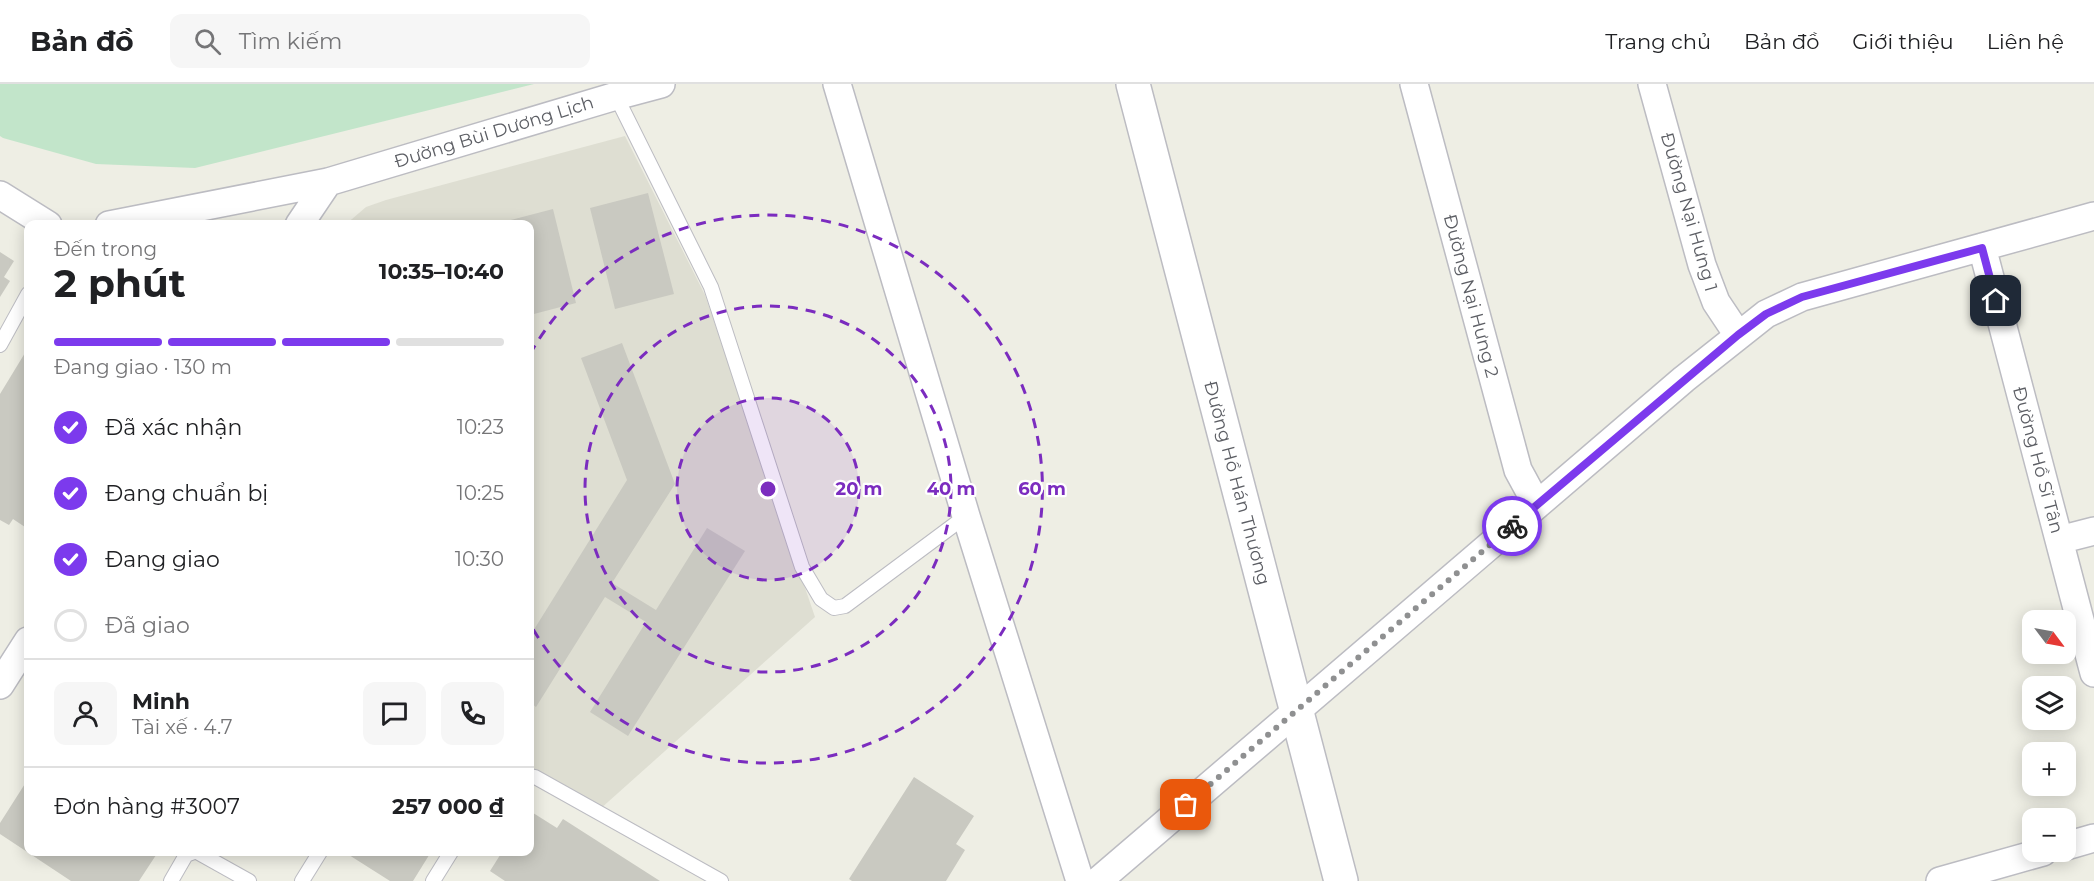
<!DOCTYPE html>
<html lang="vi">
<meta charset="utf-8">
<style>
body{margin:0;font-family:Montserrat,sans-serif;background:#f6f6f6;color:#202124;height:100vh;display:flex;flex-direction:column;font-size:22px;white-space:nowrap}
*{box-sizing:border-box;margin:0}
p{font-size:20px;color:#757577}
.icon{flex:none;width:33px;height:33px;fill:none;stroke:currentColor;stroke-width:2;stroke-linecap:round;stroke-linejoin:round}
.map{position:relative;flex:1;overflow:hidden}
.drawer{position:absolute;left:24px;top:136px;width:510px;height:636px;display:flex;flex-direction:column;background:#fff;border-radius:12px;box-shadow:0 3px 15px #0003}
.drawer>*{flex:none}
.needle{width:39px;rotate:122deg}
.buttons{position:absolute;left:2022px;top:526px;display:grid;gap:12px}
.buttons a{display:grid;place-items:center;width:54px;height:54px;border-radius:12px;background:#fff;box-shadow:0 3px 15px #0003;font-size:30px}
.pin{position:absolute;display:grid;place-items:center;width:51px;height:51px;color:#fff;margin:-26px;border-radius:12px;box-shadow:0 3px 9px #0006}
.courier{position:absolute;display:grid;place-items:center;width:60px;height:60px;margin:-30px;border:4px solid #7c3aed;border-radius:50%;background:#fff;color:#222;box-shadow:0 2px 8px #0007}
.overview em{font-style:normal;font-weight:700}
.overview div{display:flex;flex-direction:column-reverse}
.overview{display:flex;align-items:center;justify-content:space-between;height:102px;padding:0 30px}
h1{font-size:39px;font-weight:700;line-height:45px}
.bar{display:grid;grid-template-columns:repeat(4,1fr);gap:9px 6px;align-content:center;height:72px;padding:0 30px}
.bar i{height:8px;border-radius:4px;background:#e0e0e0}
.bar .selected{background:#7c3aed}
.bar p{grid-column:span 4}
.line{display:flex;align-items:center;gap:15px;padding:0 30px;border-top:2px solid #e0e0e0}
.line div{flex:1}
.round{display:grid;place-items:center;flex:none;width:63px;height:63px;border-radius:12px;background:#f6f6f6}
ol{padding:0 30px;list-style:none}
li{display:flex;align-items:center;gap:18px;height:66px}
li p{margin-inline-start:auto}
li .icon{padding:6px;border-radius:50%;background:#7c3aed;color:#fff;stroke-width:4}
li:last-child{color:#757577}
li i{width:33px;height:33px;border:3px solid #e0e0e0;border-radius:50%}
header{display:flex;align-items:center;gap:36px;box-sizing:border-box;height:84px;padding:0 30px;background:#fff;border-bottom:2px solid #e0e0e0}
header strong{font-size:28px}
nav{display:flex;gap:33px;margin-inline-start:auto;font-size:21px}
.search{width:420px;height:54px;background:#f6f6f6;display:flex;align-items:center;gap:15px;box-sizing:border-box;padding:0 21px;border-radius:12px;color:#757577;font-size:22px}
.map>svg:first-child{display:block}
</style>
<header>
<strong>Bản đồ</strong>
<div class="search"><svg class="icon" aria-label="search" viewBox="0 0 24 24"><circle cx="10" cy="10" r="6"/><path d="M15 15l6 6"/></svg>Tìm kiếm</div>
<nav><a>Trang chủ</a><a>Bản đồ</a><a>Giới thiệu</a><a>Liên hệ</a></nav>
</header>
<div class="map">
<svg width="2094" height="797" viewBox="0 0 2094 797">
<rect width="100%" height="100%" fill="#eeeee4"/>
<path fill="#deded2" d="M625 52 705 211 815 533 599 726 530 683V141H345L366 123 386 116Z"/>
<path fill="#c2e5ca" d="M0 0H534L195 84 96 80 3 54 0 52Z"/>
<path fill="#c9c9c1" d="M648 109 674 210 615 225 590 124Z
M553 125 576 219 530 231V141L496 140Z
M0 168 14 177 4 193 10 197 0 213Z
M622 259 675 400 612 499 656 526 707 444 745 467 628 652 590 628 646 538 605 513 536 623 530 618V552L627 396 581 274Z
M28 264V445L13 435 9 441 0 436V310Z
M914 693 974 732 956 760 965 766 946 797H852L849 795Z
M28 695V768H158L139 797H71L0 750V739Z
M530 727 557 744 563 735 660 797H505L490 787 502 768H530Z
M351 768H431L413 797H390L349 771Z"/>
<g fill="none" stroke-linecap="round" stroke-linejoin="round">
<g stroke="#bcbcc2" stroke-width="16">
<path id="service" d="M616 12 711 203 802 483 821 515 834 524 845 522 966 432
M0 261 28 210
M530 692 535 693 721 797
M197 768 249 797
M171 797 186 771 194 768
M302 797 320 768
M433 797 451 768"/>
</g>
<g stroke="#bcbcc2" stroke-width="30">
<path id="minor" d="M837 0 966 432 1080 797
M1414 0 1518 386 1537 421
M1652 0 1702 181 1716 218 1738 251
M0 111 48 141
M109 141 328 98 616 12 661 0
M299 141 328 98
M1982 163 2094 589
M2059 456 2094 447
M0 601 28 557
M2066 762 2094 754
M1098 797 1684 295 1766 230 1802 213 2094 132
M1940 797 2043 768"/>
</g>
<g stroke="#bcbcc2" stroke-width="36">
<path id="tertiary" d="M1133 0 1341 797"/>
</g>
<use href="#service" stroke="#fff" stroke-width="14"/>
<use href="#minor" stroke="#fff" stroke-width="27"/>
<use href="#tertiary" stroke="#fff" stroke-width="33"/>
</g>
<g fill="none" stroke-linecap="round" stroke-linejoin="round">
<path stroke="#8f9091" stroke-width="6" stroke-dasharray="0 10.8" d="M1186 721 1512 442"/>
<path stroke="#7c3aed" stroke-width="8" d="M1512 442 1738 251 1766 230 1802 213 1982 164 1996 217"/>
</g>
<circle cx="768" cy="405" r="91" fill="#7b2cbf" fill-opacity=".12"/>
<g fill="none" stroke="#7b2cbf" stroke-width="3" stroke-dasharray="10 8">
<circle cx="768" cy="405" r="91"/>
<circle cx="768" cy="405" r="183"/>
<path d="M530 270A274 274 0 1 1 530 540"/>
</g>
<g text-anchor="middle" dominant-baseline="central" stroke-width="4.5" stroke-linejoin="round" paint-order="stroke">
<g font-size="18" fill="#5c5e64" stroke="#fff">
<text transform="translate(494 48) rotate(-17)">Đường Bùi Dương Lịch</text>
<text transform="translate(1689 128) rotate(74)">Đường Nại Hưng 1</text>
<text transform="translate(1471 212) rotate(75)">Đường Nại Hưng 2</text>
<text transform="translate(2038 376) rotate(75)">Đường Hồ Sĩ Tân</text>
<text transform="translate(1237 399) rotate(75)">Đường Hồ Hán Thương</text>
</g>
</g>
<circle cx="768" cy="405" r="9" fill="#7b2cbf" stroke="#fff" stroke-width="3"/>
<g font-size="18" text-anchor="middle" font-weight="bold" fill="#7b2cbf" stroke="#fff" stroke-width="4.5" stroke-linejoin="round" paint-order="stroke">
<text x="859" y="411">20 m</text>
<text x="951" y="411">40 m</text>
<text x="1042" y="411">60 m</text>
</g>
</svg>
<div class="buttons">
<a><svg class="needle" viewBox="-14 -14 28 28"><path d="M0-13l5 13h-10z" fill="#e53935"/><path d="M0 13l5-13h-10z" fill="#757577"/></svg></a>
<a><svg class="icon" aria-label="layers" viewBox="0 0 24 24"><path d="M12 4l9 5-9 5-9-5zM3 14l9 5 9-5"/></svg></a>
<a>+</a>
<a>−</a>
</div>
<div class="pin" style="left:1186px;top:721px;background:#ea580c"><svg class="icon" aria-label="bag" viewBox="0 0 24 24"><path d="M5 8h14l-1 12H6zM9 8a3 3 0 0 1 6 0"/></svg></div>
<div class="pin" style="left:1996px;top:217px;background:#1f2937"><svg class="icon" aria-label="home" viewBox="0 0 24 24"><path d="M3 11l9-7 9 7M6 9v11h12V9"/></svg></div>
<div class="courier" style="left:1512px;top:442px"><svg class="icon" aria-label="bike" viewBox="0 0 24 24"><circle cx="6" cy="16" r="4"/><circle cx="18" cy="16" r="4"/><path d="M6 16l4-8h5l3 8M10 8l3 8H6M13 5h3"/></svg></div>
<section class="drawer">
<div class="overview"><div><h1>2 phút</h1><p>Đến trong</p></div><em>10:35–10:40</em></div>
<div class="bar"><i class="selected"></i><i class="selected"></i><i class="selected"></i><i></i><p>Đang giao · 130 m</p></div>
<ol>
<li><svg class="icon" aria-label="check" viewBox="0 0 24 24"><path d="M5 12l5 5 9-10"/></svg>Đã xác nhận<p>10:23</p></li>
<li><svg class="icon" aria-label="check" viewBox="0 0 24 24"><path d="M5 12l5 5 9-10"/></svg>Đang chuẩn bị<p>10:25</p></li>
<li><svg class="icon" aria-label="check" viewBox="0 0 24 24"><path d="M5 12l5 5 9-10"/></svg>Đang giao<p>10:30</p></li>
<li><i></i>Đã giao</li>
</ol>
<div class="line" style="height:108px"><a class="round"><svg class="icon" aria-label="person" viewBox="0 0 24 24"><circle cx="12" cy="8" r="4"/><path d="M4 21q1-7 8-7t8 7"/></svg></a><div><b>Minh</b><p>Tài xế · 4.7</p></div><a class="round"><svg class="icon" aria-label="chat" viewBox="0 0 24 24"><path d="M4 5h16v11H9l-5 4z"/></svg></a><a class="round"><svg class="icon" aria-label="phone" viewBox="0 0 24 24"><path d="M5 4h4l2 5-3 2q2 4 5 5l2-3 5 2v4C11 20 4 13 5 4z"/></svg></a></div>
<div class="line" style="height:78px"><div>Đơn hàng #3007</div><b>257 000 ₫</b></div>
</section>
</div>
